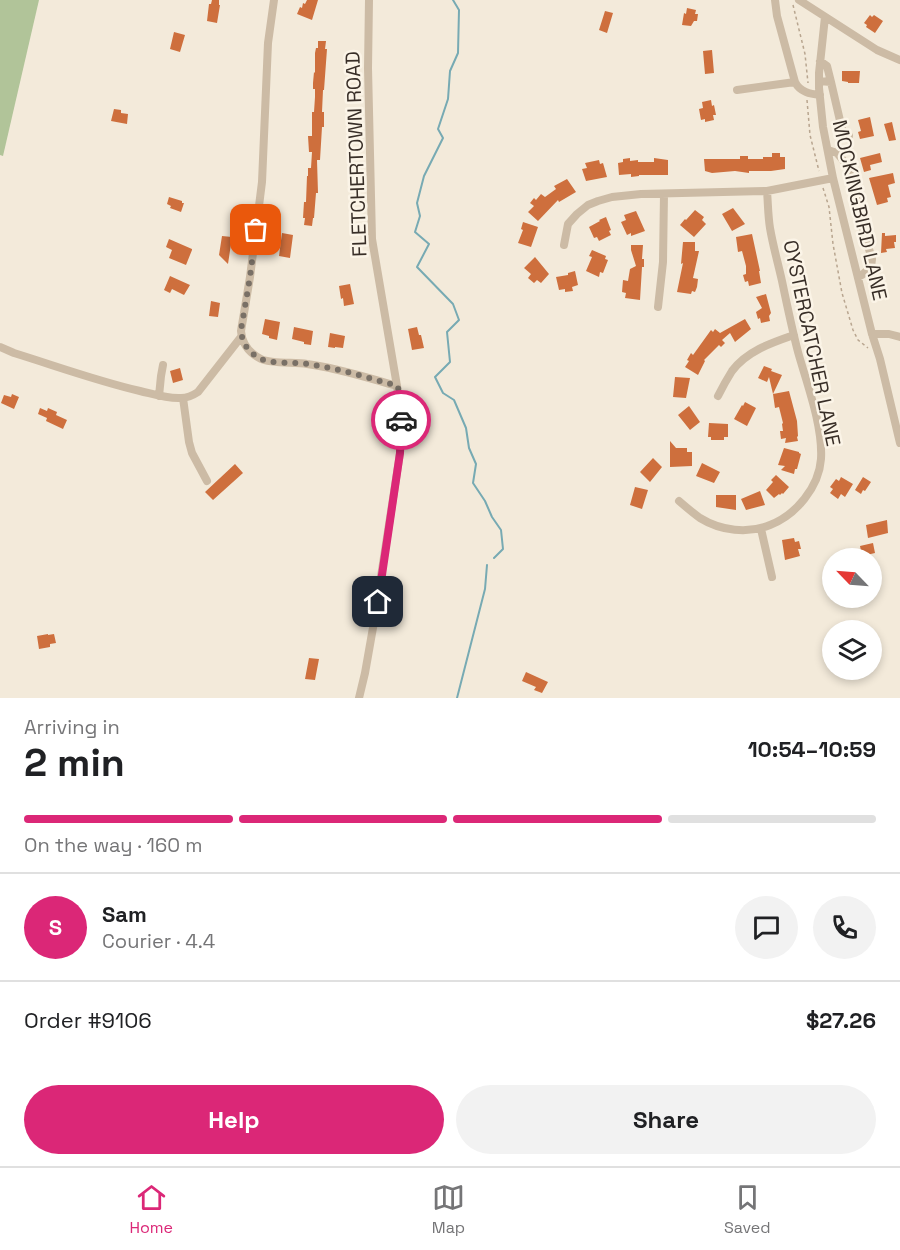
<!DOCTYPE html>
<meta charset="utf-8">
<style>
body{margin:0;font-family:"Space Grotesk",sans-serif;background:#f2f2f2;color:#202124;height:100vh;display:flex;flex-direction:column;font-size:22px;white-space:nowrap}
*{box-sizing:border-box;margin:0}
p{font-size:20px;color:#757577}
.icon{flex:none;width:33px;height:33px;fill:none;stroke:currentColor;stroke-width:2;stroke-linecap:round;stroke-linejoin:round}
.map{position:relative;height:698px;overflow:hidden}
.sheet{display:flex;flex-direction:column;background:#fff;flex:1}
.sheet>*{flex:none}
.needle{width:39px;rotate:295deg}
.tools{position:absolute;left:822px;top:548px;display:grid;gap:12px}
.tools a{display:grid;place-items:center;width:60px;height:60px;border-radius:50%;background:#fff;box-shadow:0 3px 9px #0003;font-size:30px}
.pin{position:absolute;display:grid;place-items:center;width:51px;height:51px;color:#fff;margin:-26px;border-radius:12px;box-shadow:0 3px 9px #0006}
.courier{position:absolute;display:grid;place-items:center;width:60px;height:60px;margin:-30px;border:4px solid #db2777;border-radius:50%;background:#fff;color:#222;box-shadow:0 2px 8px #0007}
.overview em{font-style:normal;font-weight:800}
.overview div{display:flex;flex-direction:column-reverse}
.overview{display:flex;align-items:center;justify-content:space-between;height:102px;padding:0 24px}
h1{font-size:39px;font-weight:800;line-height:45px}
.bar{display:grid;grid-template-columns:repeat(4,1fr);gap:9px 6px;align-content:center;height:72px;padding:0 24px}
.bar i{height:8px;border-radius:4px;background:#e0e0e0}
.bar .selected{background:#db2777}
.bar p{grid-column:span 4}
.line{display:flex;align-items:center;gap:15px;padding:0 24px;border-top:2px solid #e0e0e0}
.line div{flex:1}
.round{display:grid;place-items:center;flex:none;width:63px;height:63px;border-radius:32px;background:#f2f2f2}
.action{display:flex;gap:12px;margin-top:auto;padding:12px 24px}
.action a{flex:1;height:69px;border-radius:36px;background:#db2777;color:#fff;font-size:24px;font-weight:800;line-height:69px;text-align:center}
.action a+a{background:#f2f2f2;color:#202124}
.menu{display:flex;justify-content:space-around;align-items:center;height:84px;border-top:2px solid #e0e0e0;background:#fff;font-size:16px;color:#757577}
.menu a{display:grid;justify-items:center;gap:3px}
.menu .selected{color:#db2777}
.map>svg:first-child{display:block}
</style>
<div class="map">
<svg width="900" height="698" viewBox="0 0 900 698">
<rect width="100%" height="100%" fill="#f3eada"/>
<path fill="#b1c499" d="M0 0H39L3 156 0 155Z"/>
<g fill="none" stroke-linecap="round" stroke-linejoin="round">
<path stroke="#77aab3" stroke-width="2" d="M453 0 459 10 458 53 450 71 448 99 438 129 443 138 424 176 417 203 420 216 415 232 429 244 417 267 453 304 459 320 447 332 450 362 435 377 443 393 454 400 466 428 469 448 476 464 473 483 485 501 492 517 501 530 503 549 494 558
M457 698 485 589 487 565"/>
</g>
<path fill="#ce6f3d" d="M212 0H219V5H220L217 23 207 21 209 4H211Z
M307 0H318L312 20 297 14 300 7 302 8 303 3 305 4Z
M687 8 696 10 695 14H698L697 21H694L691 26 682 25 684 13 686 14Z
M605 11 613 13 607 33 599 30Z
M870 15 872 17 874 15 883 21 875 33 866 27 867 25 864 23Z
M174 32 185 35 180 52 170 49Z
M318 41H326L325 49H327L324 90H323L322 112H324V127H322L320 160H317L318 193H316L314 218H313L312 226 304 225 305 218H303L304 202H306L307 176H308V168H311L312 152H309L308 136H312V112H314L315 97V89H313V83L314 72 315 73V53L316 48H318Z
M712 50 714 73 705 74 703 51Z
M842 71H860L859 83H848V82L842 81Z
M711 100 712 106 714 105 716 115H713L714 120 705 122V119L701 120 699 109 703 108 702 102Z
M114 109 121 110V113L128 114 127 124 111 121Z
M870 117 874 136 860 139 858 132 861 131 858 120Z
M892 122 896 140 889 141 884 124Z
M772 153H780V157H785V169L771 171H749V173L735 171 712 173 705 171 704 159H740V156H748V159H763V157H772Z
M880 153 882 162 870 165 871 170 864 172 860 158Z
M630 158V161L638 160V162H654V158L668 160V175H639V176L631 177V174L619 175 618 163 623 162V159Z
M599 160 600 164 603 163 607 177 586 181 582 169 587 168 585 163Z
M893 173 895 183 888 185 891 197 887 198 888 202 877 205 869 178Z
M567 179 576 192 559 202 558 200 538 221 528 212 534 206 530 203 534 198 536 200 541 194 545 197 556 189 554 186Z
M169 197 182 201V203H184L181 212 170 208 171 206 167 204Z
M733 208 745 224 732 231 722 214Z
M695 210 704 217 702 220 706 224 694 237 680 225 685 219 686 220Z
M636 211 645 231 631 236V233L627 235 621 222 626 220 624 215Z
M606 217 611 230 609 231 611 235 599 241 597 237 594 238 589 227 600 221 599 220Z
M523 222 538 227 531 247 518 243 523 230 521 229Z
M282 233 293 235 290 258 279 256Z
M882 233H885V236L896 235V242H894L895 248 886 249 887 252 881 253Z
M752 234 760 271H759L761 283 749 286 748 281 745 282 743 275 746 274V266L742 251 738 252 736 237Z
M222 236 232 237 228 264 219 255Z
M169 239 192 249V250L186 265 169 258 172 250 166 247Z
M683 242H695V251H699L693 278 698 279 697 287 695 292 692 291 691 294 677 292 683 263 681 264Z
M631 245H643L642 259H644V267H642L640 300 625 298 626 293 622 292 623 280 628 281 630 269 636 266 631 250Z
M592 250 606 256 605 259 608 260 603 273 600 272 599 277 586 271 592 257 589 256Z
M535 257 549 274 541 283 537 280 534 283 528 278 531 274 524 268Z
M575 271 578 285 572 287 573 291 565 292V289L559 290 556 277 568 275V273Z
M170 276 190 285 184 295 172 289 170 293 164 290Z
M350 284 354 304 344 306 343 298 341 299 339 286Z
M766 294 771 313 769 316 770 321 761 323 760 318 758 319 756 312 762 308 756 297Z
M211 301 220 303 218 317 209 316Z
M265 319 280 322 277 340 269 338V336L262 334Z
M745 319 751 329 735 342 730 333 722 340 725 343 721 347 719 345 704 360 705 361 698 375 685 367 689 361 687 360 691 353 693 355 711 330 713 332 715 329 720 333Z
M294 327 313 331 311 345 304 344V342L292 339Z
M417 327 419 335H421L424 348 412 350 408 329Z
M330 333 345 336 343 348 335 347V348L328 347Z
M764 366 772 369 771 371 782 375 773 394 769 377 767 382 758 378Z
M180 368 183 380 173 383 170 371Z
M675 377 690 378 686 398 673 397Z
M789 391 797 421 798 436 797 437 798 441 785 443 786 438 781 439 780 431H783L782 424 783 423 779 407 775 408 773 394Z
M12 394 19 397 14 409 1 403 4 395 11 397Z
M745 402 756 408 747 426 734 419 742 405 743 406Z
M689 406 700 422 690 430 678 415Z
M40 408 47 411 48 408 57 412 56 415 67 420 63 429 46 421 47 418 38 414Z
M709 423 728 424V437H724V440H711V437H708Z
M670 441 676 448H687V452H692V466L670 467Z
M784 448 799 452V453L801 454 797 469H795L794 474 781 470 785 466 778 465Z
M653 458 662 467 650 482 640 472Z
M702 463 720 472 714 483 696 476Z
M235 464 243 473 213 500 205 492Z
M776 475 789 487 783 494 782 493 780 495 779 494 774 498 766 490 773 482 771 480Z
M841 477 853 484 845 497 841 494 838 499 830 493 833 489 830 487 836 479 839 481Z
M863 477 871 482 865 491 863 490 861 494 855 490Z
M635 487 648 490 642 509 630 505Z
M760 491 765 505 746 510 741 499Z
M716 495H736V510L716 507Z
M887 520 888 533 868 538 866 525Z
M794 538 795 542 799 541 801 549H798L800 556 785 560 782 540Z
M873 543 875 553 862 556 860 546Z
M48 634V635L54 634 56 643 50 644V647L39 649 37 636Z
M309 658 319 659 315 680 305 679Z
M526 672 548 682 542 693 534 690 536 687 522 681Z"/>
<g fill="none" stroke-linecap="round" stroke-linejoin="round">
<path stroke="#b8a58f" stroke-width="1.5" stroke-dasharray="3 3" stroke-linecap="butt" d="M793 5 805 54 808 83
M807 100 810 135 819 171
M823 188 829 207 833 244 842 293 853 330 858 340 868 348"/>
<path stroke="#ccbba5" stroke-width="8" d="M274 0 268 43 262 182 250 277 241 331C242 344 249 353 261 359 271 364 295 362 307 364 338 368 368 378 397 386
M775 0 777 16 795 82C800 92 810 94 820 95
M799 0 877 50 900 60
M825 17 819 73V88L823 127 833 178 872 334 880 359 900 443
M820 61 827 66 831 82
M819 81 831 82 841 125 844 135 849 136
M737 90 795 82
M828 150 837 153 847 165 853 181 862 226 872 259 871 267 862 275 858 277
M564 245 568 224 577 214 588 205 598 201 612 197 641 194 767 191 833 178
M658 307 663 262 664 194
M872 334H889L900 337
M0 347 14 353C56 366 97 381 140 391 153 394 167 399 181 398 188 398 192 396 198 392L241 337
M159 396 161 376 163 365
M718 396C722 388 727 379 732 371 747 351 771 343 794 335
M183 398 189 442 192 453 207 481
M679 501C686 507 693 513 700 518 721 531 748 534 770 525 796 515 819 487 821 459 823 426 807 384 798 352 792 329 787 305 782 281 778 263 773 246 770 228 768 216 768 203 767 191
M761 529 772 577
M359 698 365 673 374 622 400 453 401 418 397 386 372 239 368 68 369 0"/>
</g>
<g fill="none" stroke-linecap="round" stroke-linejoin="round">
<path stroke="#797066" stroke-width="6" stroke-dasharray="0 10.8" d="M256 230 250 277 241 330C242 344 249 353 261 359 271 364 295 362 307 364 338 368 368 378 398 386L401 420"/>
<path stroke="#db2777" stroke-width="8" d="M378 602 400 453 401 420"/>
</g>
<g text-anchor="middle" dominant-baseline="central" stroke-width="5" stroke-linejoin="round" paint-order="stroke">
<g font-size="20" fill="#382e27" stroke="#fbf4e7">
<text transform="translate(356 154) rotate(-92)">FLETCHERTOWN ROAD</text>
<text transform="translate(860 210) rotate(77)">MOCKINGBIRD LANE</text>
<text transform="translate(812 343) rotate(78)">OYSTERCATCHER LANE</text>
</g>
</g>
</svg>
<div class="tools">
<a><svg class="needle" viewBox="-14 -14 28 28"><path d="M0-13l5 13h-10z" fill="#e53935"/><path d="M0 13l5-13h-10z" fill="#757577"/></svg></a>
<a><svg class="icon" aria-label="layers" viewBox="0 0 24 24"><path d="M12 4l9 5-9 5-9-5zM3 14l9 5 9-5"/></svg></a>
</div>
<div class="pin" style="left:256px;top:230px;background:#ea580c"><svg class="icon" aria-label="bag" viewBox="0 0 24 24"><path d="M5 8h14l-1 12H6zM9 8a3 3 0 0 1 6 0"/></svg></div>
<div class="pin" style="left:378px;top:602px;background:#1f2937"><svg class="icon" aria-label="home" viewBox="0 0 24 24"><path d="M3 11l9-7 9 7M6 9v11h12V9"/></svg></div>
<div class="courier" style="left:401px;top:420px"><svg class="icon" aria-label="car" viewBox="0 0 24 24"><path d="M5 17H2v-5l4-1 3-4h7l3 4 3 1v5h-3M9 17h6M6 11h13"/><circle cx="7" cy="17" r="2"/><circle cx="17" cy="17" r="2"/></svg></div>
</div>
<section class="sheet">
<div class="overview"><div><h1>2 min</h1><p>Arriving in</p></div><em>10:54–10:59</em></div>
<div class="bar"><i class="selected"></i><i class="selected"></i><i class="selected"></i><i></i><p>On the way · 160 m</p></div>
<div class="line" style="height:108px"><b class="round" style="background:#db2777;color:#fff">S</b><div><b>Sam</b><p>Courier · 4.4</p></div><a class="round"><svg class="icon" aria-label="chat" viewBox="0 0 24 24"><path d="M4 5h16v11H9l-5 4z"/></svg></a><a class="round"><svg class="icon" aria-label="phone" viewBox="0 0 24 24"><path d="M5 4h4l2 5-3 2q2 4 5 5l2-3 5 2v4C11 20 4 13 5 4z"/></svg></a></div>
<div class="line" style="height:78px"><div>Order #9106</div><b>$27.26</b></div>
<div class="action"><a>Help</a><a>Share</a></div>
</section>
<nav class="menu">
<a class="selected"><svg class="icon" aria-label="home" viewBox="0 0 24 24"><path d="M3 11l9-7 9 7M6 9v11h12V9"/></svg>Home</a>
<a><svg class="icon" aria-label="map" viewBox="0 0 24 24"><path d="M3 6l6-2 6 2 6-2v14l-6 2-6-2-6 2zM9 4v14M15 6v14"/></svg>Map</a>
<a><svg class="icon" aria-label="saved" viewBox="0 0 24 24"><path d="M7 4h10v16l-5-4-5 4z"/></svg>Saved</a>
</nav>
